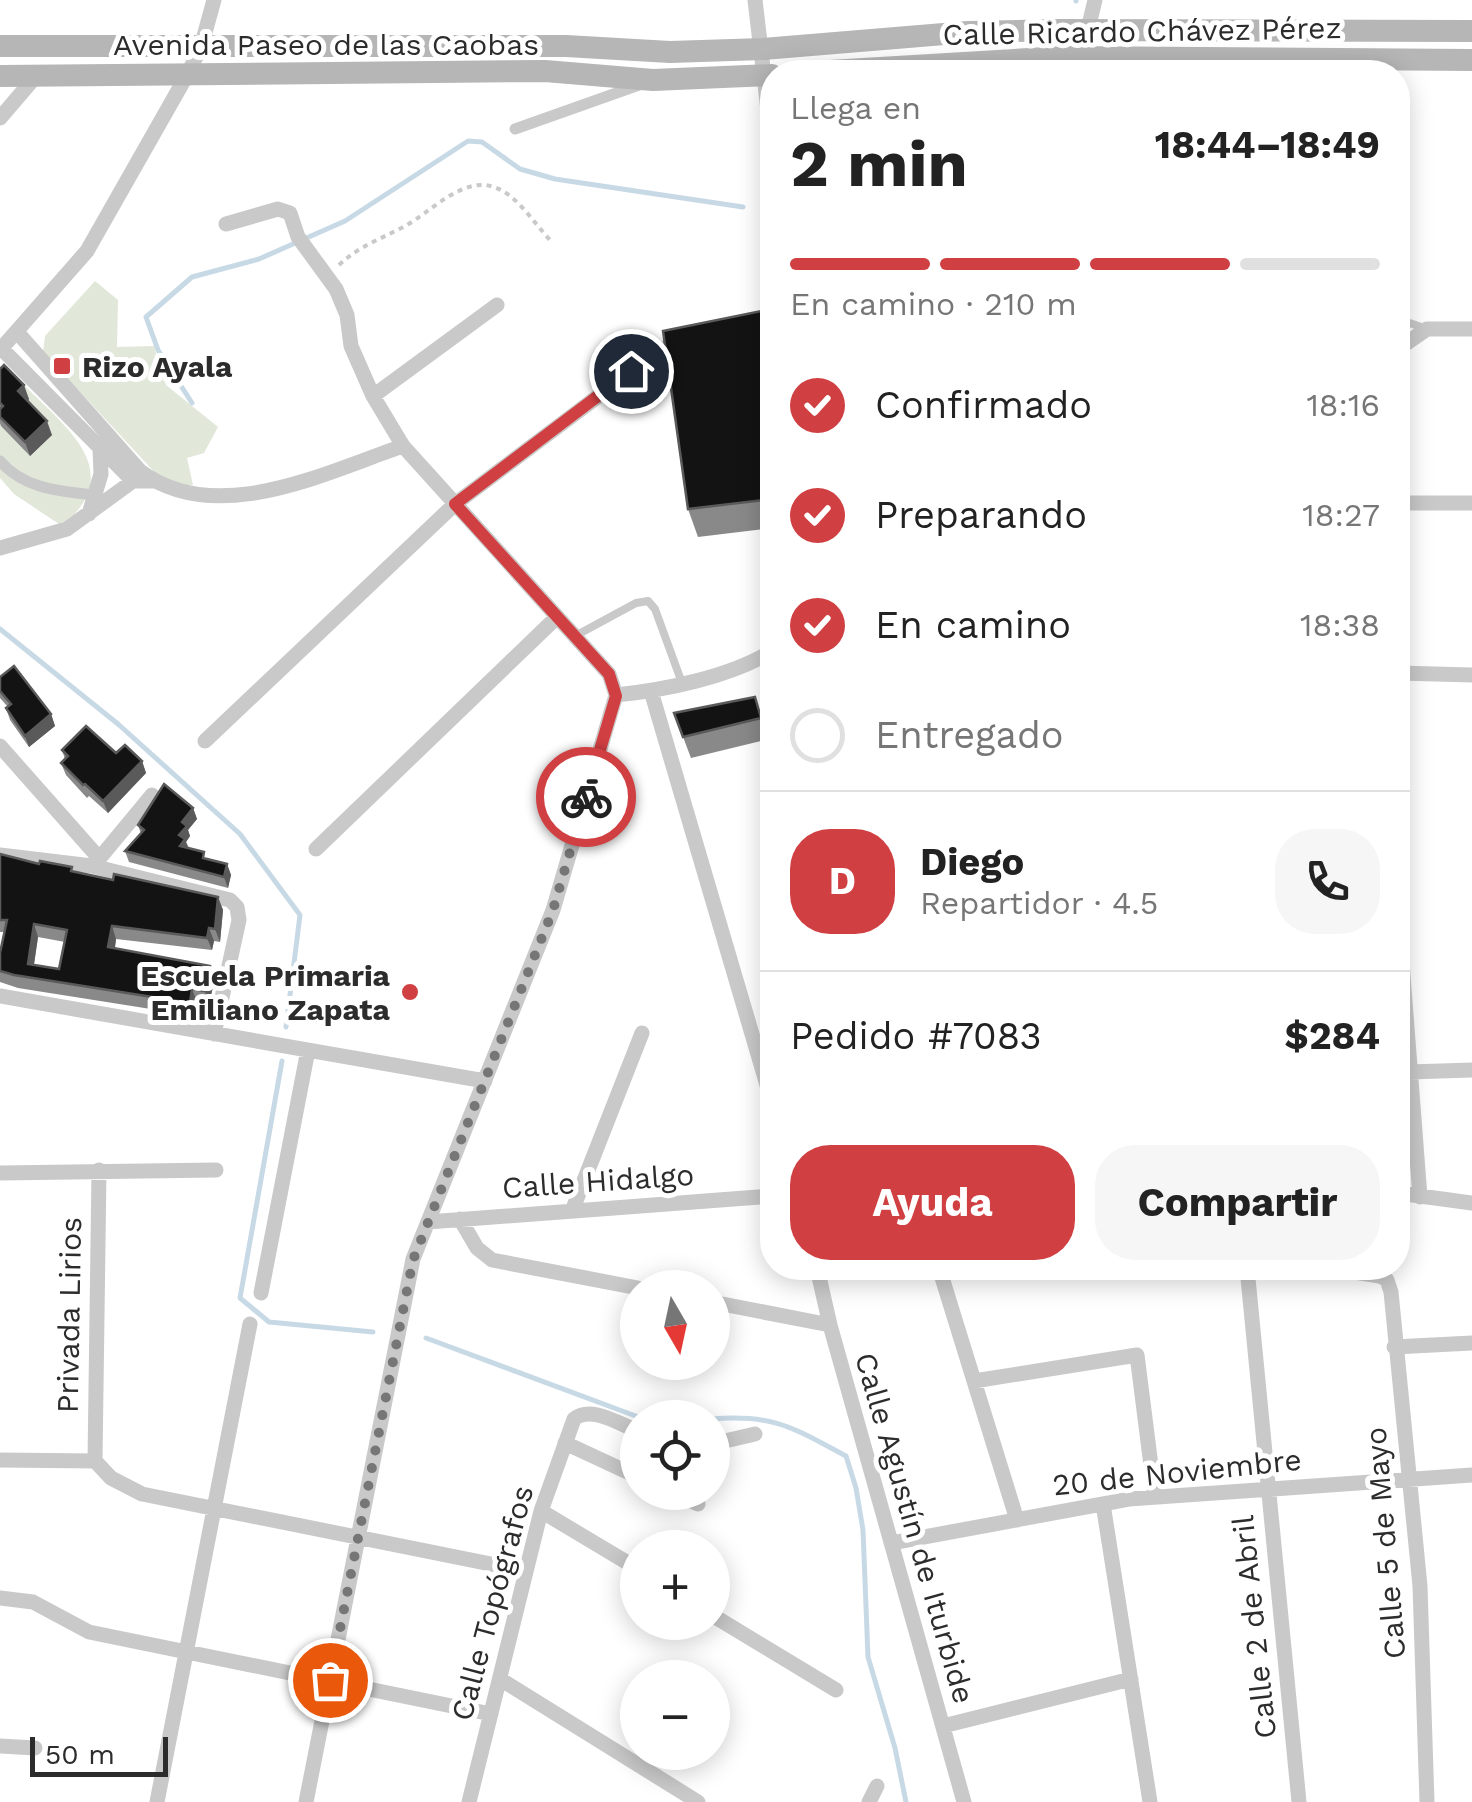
<!DOCTYPE html>
<html lang="es">
<meta charset="utf-8">
<style>
body{margin:0;font-family:"Work Sans",sans-serif;background:#f6f6f6;color:#222;height:100vh;display:flex;flex-direction:column;font-size:38px;white-space:nowrap}
*{box-sizing:border-box;margin:0}
p{font-size:32px;color:#767676}
.icon{flex:none;width:55px;height:55px;fill:none;stroke:currentColor;stroke-width:2;stroke-linecap:round;stroke-linejoin:round}
.map{position:relative;flex:1;overflow:hidden}
.sheet{position:absolute;left:760px;top:60px;width:650px;height:1220px;display:flex;flex-direction:column;background:#fff;border-radius:40px;box-shadow:0 5px 25px #0003}
.sheet>*{flex:none}
.needle{width:65px;rotate:171deg}
.fabs{position:absolute;left:620px;top:1270px;display:grid;gap:20px}
.fabs a{display:grid;place-items:center;width:110px;height:110px;border-radius:50%;background:#fff;box-shadow:0 5px 25px #0003;font-size:50px}
.scale{position:absolute;left:30px;bottom:25px;width:138px;box-sizing:border-box;padding-left:10px;border:5px solid #2c2c2c;border-top:0;font-size:28px;line-height:35px;white-space:nowrap;color:#2c2c2c;-webkit-text-stroke:8px #fff;paint-order:stroke}
.pin{position:absolute;display:grid;place-items:center;width:85px;height:85px;color:#fff;margin:-42px;border:5px solid #fff;border-radius:50%;box-shadow:0 2px 10px #0007}
.courier{position:absolute;display:grid;place-items:center;width:100px;height:100px;margin:-50px;border:8px solid #d04042;border-radius:50%;background:#fff;color:#222;box-shadow:0 2px 12px #0007}
.summary em{font-style:normal;font-weight:700}
.summary div{display:flex;flex-direction:column-reverse}
.summary{display:flex;align-items:center;justify-content:space-between;height:170px;padding:0 30px}
h1{font-size:65px;font-weight:700;line-height:75px}
.bar{display:grid;grid-template-columns:repeat(4,1fr);gap:15px 10px;align-content:center;height:120px;padding:0 30px}
.bar i{height:12px;border-radius:8px;background:#e0e0e0}
.bar .selected{background:#d04042}
.bar p{grid-column:span 4}
.line{display:flex;align-items:center;gap:25px;padding:0 30px;border-top:2px solid #e0e0e0}
.line div{flex:1}
.round{display:grid;place-items:center;flex:none;width:105px;height:105px;border-radius:40px;background:#f6f6f6}
ol{padding:0 30px;list-style:none}
li{display:flex;align-items:center;gap:30px;height:110px}
li p{margin-inline-start:auto}
li .icon{padding:10px;border-radius:50%;background:#d04042;color:#fff;stroke-width:4}
li:last-child{color:#767676}
li i{width:55px;height:55px;border:5px solid #e0e0e0;border-radius:50%}
.primary-button{display:flex;gap:20px;margin-top:auto;padding:20px 30px}
.primary-button a{flex:1;height:115px;border-radius:40px;background:#d04042;color:#fff;font-size:40px;font-weight:700;line-height:115px;text-align:center}
.primary-button a+a{background:#f6f6f6;color:#222}
.map>svg:first-child{display:block}
</style>
<div class="map">
<svg width="1472" height="1802" viewBox="0 0 1472 1802">
<rect width="100%" height="100%" fill="#fff"/>
<path fill="#e1e8da" d="M95 281 118 300 117 347 154 346 166 385 218 427 204 453 187 458 193 485H175L159 477 43 352 45 336Z
M19 380C62 425 130 469 62 526L14 494 0 478V384Z"/>
<g fill="none" stroke-linecap="round" stroke-linejoin="round">
<path stroke="#c8d9e6" stroke-width="5" d="M1076 1V0
M192 403 158 350 146 317 192 277 259 259 345 221 468 141 482 142 520 169 555 179 743 207
M0 629 118 724 240 834 300 915 286 1027
M282 1061 240 1298 269 1322 373 1332
M426 1338 641 1418
M712 1419C775 1414 793 1428 846 1456L856 1488 863 1530 868 1657 895 1748 906 1802"/>
<path stroke="#c9c9c9" stroke-width="4" stroke-dasharray="5 5" stroke-linecap="butt" d="M339 265C359 246 381 239 405 226 430 213 462 176 494 187 516 194 534 223 550 240"/>
<path stroke="#c9c9c9" stroke-width="8" d="M1398 319 1427 329
M575 636 636 603 648 601 655 609 682 683"/>
<path stroke="#c9c9c9" stroke-width="11" d="M515 129 639 85
M0 461C24 489 59 491 94 495"/>
<path stroke="#c9c9c9" stroke-width="15" d="M755 0 772 144
M1088 29 1095 0
M0 118 36 76
M226 224 278 209 290 213 298 237 336 289 347 315 351 346 373 396 403 446 609 674 616 695 553 910 413 1259 306 1802
M17 332 140 471C216 528 324 473 403 446
M1 348 133 481H154
M1398 349 1427 329H1472
M0 350 87 251 187 75 201 47 214 0
M373 396 497 305
M1398 503H1472
M89 514 101 474 100 449
M0 548 67 529 133 481 138 474
M1398 673 1472 675
M651 691 772 1102
M616 695C665 690 730 677 772 651
M205 741 455 504 661 349 681 344
M0 746 99 858
M316 849 557 617
M0 855 92 866 230 900 237 907 239 920 214 1034
M94 865 152 795
M1398 910 1420 1197
M0 996 485 1081
M1409 1072 1472 1070
M0 1173 216 1170
M1398 1193 1472 1203
M572 1211 642 1033
M460 1219 477 1248 492 1260 638 1288
M428 1222 772 1196
M817 1268 830 1325 964 1802
M1247 1268 1299 1802
M1329 1268 1380 1276 1387 1280 1391 1292 1420 1586 1427 1802
M817 1269 940 1271 982 1268
M940 1271 1017 1520
M261 1293 308 1050
M712 1302 830 1325
M1394 1347 1472 1343
M974 1381 1137 1355 1155 1497
M565 1443 638 1477
M712 1444 755 1434
M0 1460 95 1461
M95 1461 111 1478 142 1494 526 1571
M95 1461 99 1170
M672 1492 698 1504
M1103 1504 1150 1802
M541 1511 638 1569
M891 1543 1129 1499 1472 1475
M0 1598 33 1602 89 1632 491 1714
M712 1615 836 1690
M500 1679 698 1802
M943 1726 1131 1679
M0 1746 35 1748
M157 1802 250 1324
M469 1802 541 1511 574 1419C591 1405 619 1424 638 1431
M869 1802 877 1786"/>
<path stroke="#b6b6b6" stroke-width="22" d="M0 46H566L670 52 763 49 968 32 1061 30 1472 31
M813 72 1062 57 1472 60
M0 76 545 71 653 80 772 75"/>
</g>
<path fill="#898989" fill-rule="evenodd" d="M771 309 772 314V528L698 537 688 509Z
M0 369 29 399 28 401 52 435 30 456 1 426 0 423Z
M0 677 51 714 55 726 29 747 10 720 6 708 8 707 0 698Z
M755 697 769 739 691 758 674 713Z
M62 750 116 753 142 761 146 773 108 813 89 796 87 798 66 775 61 763 65 759Z
M193 808 197 819 188 830 190 836 186 842 189 848 206 859 227 864 231 875 228 888 129 862 125 851 141 834 138 825Z
M0 854 113 880 218 897 223 910 220 942 214 941 212 950 116 939 115 949 210 966 215 979 209 1003 197 1002 195 1016 18 988 0 982V953L4 932H0ZM38 937 65 942 59 969 34 965Z"/>
<path fill="#5a5a5a" d="M24 385 29 399 23 405 18 391Z
M47 421 52 435 30 456 25 442Z
M51 714 55 726 29 747 25 736Z
M142 761 146 773 108 813 103 801Z
M193 808 197 819 188 830 190 836 186 842 189 850 180 846 179 835 182 822Z
M227 864 231 875 228 888 224 877Z
M218 897 223 910 220 942 215 929Z
M34 924 38 937 32 977 28 964Z
M112 926 116 939 113 960 108 947Z
M209 928 214 941 212 950 207 938Z
M210 966 215 979 209 1003 205 991Z
M192 989 197 1002 195 1016 190 1003Z"/>
<path fill="#131313" stroke="#5a5a5a" stroke-width="2.5" fill-rule="evenodd" d="M771 309 772 355V499L688 509 663 331Z
M4 365 24 385 18 391 47 421 25 442 0 417V409L3 406 0 403V369Z
M14 666 51 714 25 736 6 708 11 704 0 691V677Z
M755 697 761 718 683 737 674 713Z
M86 726 116 753 125 745 142 761 103 801 85 784 83 785 61 763 68 756 62 750Z
M164 784 193 808 182 822 187 826 179 835 185 839 180 846 204 852 203 858 227 864 224 877 125 851 144 830 138 825Z
M0 854 39 864 40 861 72 867 71 871 113 880 114 874 218 897 215 929 209 928 207 938 112 926 108 947 210 966 205 991 192 989 190 1003 14 975 0 971V953L7 920H0ZM34 924 67 930 59 969 28 964Z"/>
<g fill="none" stroke-linecap="round" stroke-linejoin="round">
<path stroke="#767676" stroke-width="10" stroke-dasharray="0 18" d="M330 1680 413 1260 553 910 586 797"/>
<path stroke="#d04042" stroke-width="12" d="M586 797 616 696 609 674 455 504 631 371"/>
</g>
<g fill="#d04042" stroke="#fff" stroke-width="4">
<rect x="52" y="356" width="20" height="20" rx="5"/>
<circle cx="410" cy="992" r="10"/>
</g>
<g text-anchor="middle" dominant-baseline="central" stroke-width="10" stroke-linejoin="round" paint-order="stroke">
<g font-size="30" fill="#2c2c2c" stroke="#fff">
<text transform="translate(1142 31) rotate(-1)">Calle Ricardo Chávez Pérez</text>
<text x="326" y="44">Avenida Paseo de las Caobas</text>
<text transform="translate(598 1181) rotate(-4)">Calle Hidalgo</text>
<text transform="translate(69 1315) rotate(-89)">Privada Lirios</text>
<text transform="translate(1177 1472) rotate(-6)">20 de Noviembre</text>
<text transform="translate(915 1528) rotate(74)">Calle Agustín de Iturbide</text>
<text transform="translate(1385 1543) rotate(-95)">Calle 5 de Mayo</text>
<text transform="translate(492 1603) rotate(-75)">Calle Topógrafos</text>
<text transform="translate(1254 1627) rotate(-96)">Calle 2 de Abril</text>
</g>
<g font-size="30" font-weight="bold" fill="#2c2c2c" stroke="#fff" text-anchor="start">
<text x="82" y="366">Rizo Ayala</text>
<text x="390" y="975" text-anchor="end">Escuela Primaria<tspan x="390" dy="34">Emiliano Zapata</tspan></text>
</g>
</g>
</svg>
<div class="fabs">
<a><svg class="needle" viewBox="-14 -14 28 28"><path d="M0-13l5 13h-10z" fill="#e53935"/><path d="M0 13l5-13h-10z" fill="#767676"/></svg></a>
<a><svg class="icon" aria-label="locate" viewBox="0 0 24 24"><circle cx="12" cy="12" r="6"/><path d="M12 2v4M12 18v4M2 12h4M18 12h4"/></svg></a>
<a>+</a>
<a>−</a>
</div>
<div class="scale">50 m</div>
<div class="pin" style="left:330px;top:1680px;background:#ea580c"><svg class="icon" aria-label="bag" viewBox="0 0 24 24"><path d="M5 8h14l-1 12H6zM9 8a3 3 0 0 1 6 0"/></svg></div>
<div class="pin" style="left:631px;top:371px;background:#1f2937"><svg class="icon" aria-label="home" viewBox="0 0 24 24"><path d="M3 11l9-7 9 7M6 9v11h12V9"/></svg></div>
<div class="courier" style="left:586px;top:797px"><svg class="icon" aria-label="bike" viewBox="0 0 24 24"><circle cx="6" cy="16" r="4"/><circle cx="18" cy="16" r="4"/><path d="M6 16l4-8h5l3 8M10 8l3 8H6M13 5h3"/></svg></div>
<section class="sheet">
<div class="summary"><div><h1>2 min</h1><p>Llega en</p></div><em>18:44–18:49</em></div>
<div class="bar"><i class="selected"></i><i class="selected"></i><i class="selected"></i><i></i><p>En camino · 210 m</p></div>
<ol>
<li><svg class="icon" aria-label="check" viewBox="0 0 24 24"><path d="M5 12l5 5 9-10"/></svg>Confirmado<p>18:16</p></li>
<li><svg class="icon" aria-label="check" viewBox="0 0 24 24"><path d="M5 12l5 5 9-10"/></svg>Preparando<p>18:27</p></li>
<li><svg class="icon" aria-label="check" viewBox="0 0 24 24"><path d="M5 12l5 5 9-10"/></svg>En camino<p>18:38</p></li>
<li><i></i>Entregado</li>
</ol>
<div class="line" style="height:180px"><b class="round" style="background:#d04042;color:#fff">D</b><div><b>Diego</b><p>Repartidor · 4.5</p></div><a class="round"><svg class="icon" aria-label="phone" viewBox="0 0 24 24"><path d="M5 4h4l2 5-3 2q2 4 5 5l2-3 5 2v4C11 20 4 13 5 4z"/></svg></a></div>
<div class="line" style="height:130px"><div>Pedido #7083</div><b>$284</b></div>
<div class="primary-button"><a>Ayuda</a><a>Compartir</a></div>
</section>
</div>
